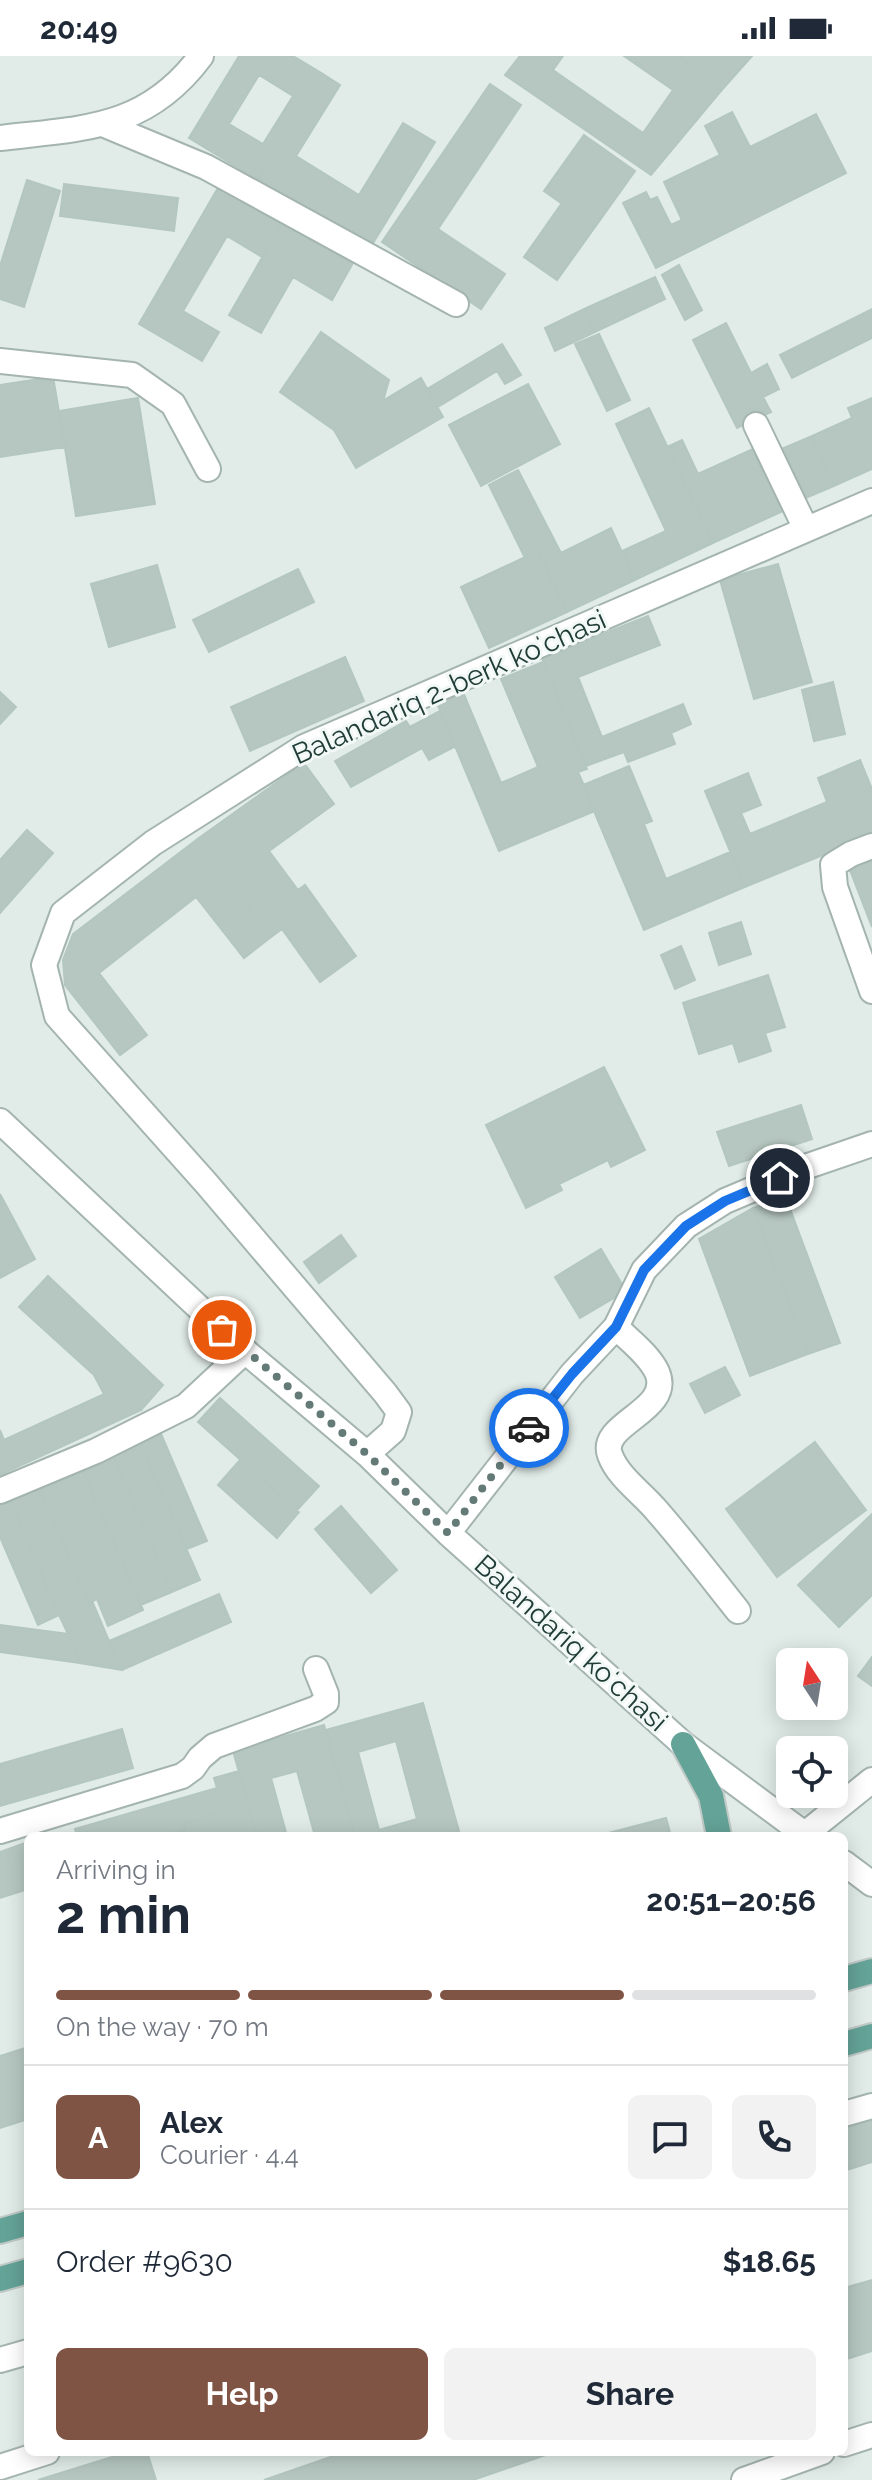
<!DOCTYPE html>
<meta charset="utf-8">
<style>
body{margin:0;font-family:Raleway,sans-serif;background:#f2f2f3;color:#1f2937;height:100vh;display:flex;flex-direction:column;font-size:30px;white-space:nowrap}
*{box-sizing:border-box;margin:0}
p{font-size:26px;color:#747a83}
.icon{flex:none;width:44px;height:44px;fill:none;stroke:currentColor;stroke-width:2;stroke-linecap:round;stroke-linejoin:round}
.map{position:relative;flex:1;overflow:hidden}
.drawer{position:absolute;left:24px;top:1776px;width:824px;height:624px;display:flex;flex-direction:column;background:#fff;border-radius:12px;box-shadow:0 4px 20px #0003}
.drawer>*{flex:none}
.needle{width:52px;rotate:348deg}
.tools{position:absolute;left:776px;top:1592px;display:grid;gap:16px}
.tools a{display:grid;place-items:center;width:72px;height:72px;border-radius:12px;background:#fff;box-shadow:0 4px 20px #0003;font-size:40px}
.pin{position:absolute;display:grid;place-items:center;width:68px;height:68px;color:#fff;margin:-34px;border:4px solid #fff;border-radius:50%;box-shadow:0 2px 8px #0007}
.courier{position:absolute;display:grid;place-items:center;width:80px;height:80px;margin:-40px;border:6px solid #1a73e8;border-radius:50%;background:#fff;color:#222;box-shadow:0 2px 10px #0007}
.headline em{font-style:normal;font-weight:700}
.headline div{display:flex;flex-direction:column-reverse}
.headline{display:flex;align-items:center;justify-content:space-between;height:136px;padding:0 32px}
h1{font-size:52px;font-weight:700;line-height:60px}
.bar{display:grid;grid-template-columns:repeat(4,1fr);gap:12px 8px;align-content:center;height:96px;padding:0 32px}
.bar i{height:10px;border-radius:6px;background:#e0e1e3}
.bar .selected{background:#805444}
.bar p{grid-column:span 4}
.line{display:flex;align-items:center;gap:20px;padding:0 32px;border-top:2px solid #e0e1e3}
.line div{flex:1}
.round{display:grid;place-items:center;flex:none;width:84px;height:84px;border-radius:12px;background:#f2f2f3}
.cta{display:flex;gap:16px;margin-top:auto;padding:16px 32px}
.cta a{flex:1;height:92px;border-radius:12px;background:#805444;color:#fff;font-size:32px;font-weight:700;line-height:92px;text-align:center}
.cta a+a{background:#f2f2f3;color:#1f2937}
.status{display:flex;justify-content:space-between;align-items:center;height:56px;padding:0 40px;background:#fff;direction:ltr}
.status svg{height:22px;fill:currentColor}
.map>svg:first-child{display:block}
</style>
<div class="status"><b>20:49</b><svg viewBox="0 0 49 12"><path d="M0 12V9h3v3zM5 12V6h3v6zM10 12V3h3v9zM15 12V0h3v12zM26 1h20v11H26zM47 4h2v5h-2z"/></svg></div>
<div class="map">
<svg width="872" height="2424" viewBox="0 0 872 2424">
<rect width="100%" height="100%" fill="#e1ece8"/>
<path fill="#b6c7c1" stroke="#b3c6bf" stroke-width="2" fill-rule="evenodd" d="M239 0H293L323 18 258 124 189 82ZM259 19 293 40 263 88 229 68Z
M520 0H563L553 14 643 77 673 34 624 0H679L720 36 651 119 505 19Z
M679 0H752L720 36Z
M323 18 340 29 296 100 359 139 403 67 435 86 370 192 258 124Z
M490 28 521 49 438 173 505 218 481 253 382 186Z
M732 56 750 91 816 58 846 117 656 212 623 147 646 136 650 144 657 141 671 169 682 164 664 126 720 99 705 70Z
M584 79 635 115 595 171 544 135Z
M27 124 60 135 24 251 0 243V210Z
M64 128 178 142 174 175 60 160Z
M219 130 282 167 262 201 227 180 183 255 219 276 202 305 139 268Z
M562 147 595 171 557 224 524 201Z
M282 167 353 207 332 244 293 221 261 277 229 259Z
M679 209 702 254 685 264 662 219Z
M655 221 665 243 595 276 584 253Z
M584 253 595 276 555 295 545 272Z
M872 253V282L792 322 780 299Z
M726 267 751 317 767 308 779 333 763 341 771 356 737 372 693 284Z
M321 276 389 324 383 345 334 374 280 336Z
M599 278 630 344 607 355 575 288Z
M502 288 521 319 505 328 497 315 438 351 427 333Z
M53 321 65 391 0 401V329Z
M421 322 443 361 356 412 334 374Z
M528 328 560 388 481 430 449 369Z
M138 342 155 448 76 460 59 355Z
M872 342V413L834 430 812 380 852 362 848 352Z
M649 352 713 487 635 524 622 495 666 475 616 368Z
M812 380 834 430 801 444 779 394Z
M682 384 698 418 755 392 785 454 713 487 667 391Z
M518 414 561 497 611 472 635 524 567 556 538 495 525 502 489 429Z
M538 495 567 556 489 592 461 531Z
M778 508 812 626 754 643 720 524Z
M157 509 175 571 109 591 91 528Z
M298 513 314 546 209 596 193 564Z
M648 560 660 589 578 621 602 681 683 648 691 668 671 677 675 688 628 706 624 696 586 710 542 602Z
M345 601 364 645 250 695 231 651Z
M543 606 587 713 578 716 595 755 499 795 437 647 463 636 501 727 538 711 501 623Z
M833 626 845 678 814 685 802 634Z
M0 636 16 651 0 668Z
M440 655 454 691 429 704 422 692 351 731 335 705 406 665 410 671Z
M860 704 872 733V779L745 831 705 735 748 717 761 749 741 757 750 778 827 746 818 722Z
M304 707 334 748 269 795 298 834 305 829 356 900 320 926 282 873 271 881 199 782Z
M629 710 652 765 644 768 666 823 730 796 745 831 644 874 583 729Z
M27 774 53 797 0 857V804Z
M199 782 271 881 244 902 196 841 99 917 147 979 120 999 65 929 63 904 73 878Z
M872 805V871L850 814Z
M741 866 751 898 719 909 709 877Z
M681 890 695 924 675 933 661 899Z
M768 919 785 971 765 977 771 995 739 1006 733 987 699 998 683 947Z
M604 1011 645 1094 611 1111 608 1104 559 1128 562 1134 526 1152 486 1069Z
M801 1049 812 1083 729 1110 717 1076Z
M0 1138 35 1203 0 1222Z
M786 1142 840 1287 808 1298 753 1152Z
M753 1152 808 1298 750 1320 699 1183Z
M341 1179 356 1200 319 1227 304 1206Z
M601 1193 626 1235 580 1262 555 1221Z
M48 1220 163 1329 141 1354 104 1338 94 1319 19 1251Z
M725 1311 740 1339 705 1357 690 1328Z
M104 1338 141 1354 0 1419V1374L4 1384Z
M220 1342 319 1430 297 1454 198 1366Z
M161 1378 207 1485 187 1493 140 1387Z
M815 1386 866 1454 777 1521 726 1453Z
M140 1387 200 1524 172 1536 113 1399Z
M113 1399 172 1536 141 1549 82 1413Z
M240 1404 299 1456 277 1482 218 1429Z
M82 1413 143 1554 108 1570 97 1543 89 1547 39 1431Z
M39 1431 89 1547 59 1559 10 1444Z
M10 1444 59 1559 38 1569 0 1481V1448Z
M341 1450 397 1514 371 1537 315 1473Z
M872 1458V1539L839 1571 798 1529Z
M219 1538 231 1566 122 1614 109 1585Z
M92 1545 109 1585 122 1614 80 1607 68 1578 59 1559Z
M0 1569 68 1578 80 1607 0 1596Z
M872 1601V1630L858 1620Z
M423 1647 459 1775 443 1780H355L326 1674ZM396 1685 417 1763 379 1774 358 1696Z
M324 1669 355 1780H315L297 1715 271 1722 287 1780H257L233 1695Z
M122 1673 133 1712 0 1750V1708Z
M239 1715 248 1749 184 1767 185 1774 164 1780H77L75 1773 217 1732 214 1722Z
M248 1749 257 1780H187L184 1767Z
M666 1762 671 1780H597Z
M28 1786V1833L0 1842V1796Z
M28 1991V2063L0 2072V2000Z
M872 2056V2106L844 2115V2065Z
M872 2224V2295L844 2304V2232Z
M128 2396H147L156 2424H38Z
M345 2396H554L473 2424H264Z"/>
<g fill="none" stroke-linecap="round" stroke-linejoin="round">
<g stroke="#a4b4b0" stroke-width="28">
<path id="minor" d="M105 69 206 111 456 248
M0 82C84 72 146 74 201 0
M0 305 132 319 173 348 208 413
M756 369 806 473
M872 790 851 798 833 809 835 831 872 935
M0 1065 245 1295 367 1398 448 1477 683 1688 807 1780
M616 1271C629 1284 649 1299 657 1316 674 1355 598 1367 610 1399 618 1421 642 1437 657 1455 685 1487 711 1521 738 1555
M367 1398 393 1375 399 1356 385 1337 206 1127 57 960 44 909 63 857 153 787 304 691 872 445
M0 1435 96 1395 186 1350 245 1295
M448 1477 572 1318 616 1271 644 1214 686 1170 725 1145 808 1110 872 1088
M0 1775 182 1720 193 1712 200 1702 214 1690 315 1653 326 1646V1638L316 1613
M805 1778 872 1724
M844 1807 872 1828
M844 2058 872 2050
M0 2304 28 2296
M844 2388 872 2379
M0 2411 47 2396
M744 2424 822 2396"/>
</g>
<g stroke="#c1c9c7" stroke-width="28">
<path id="major" d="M683 1688 711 1740 719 1780
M844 1923 872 1915
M844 1988 872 1980
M0 2175 28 2167
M0 2223 28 2215"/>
</g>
<use href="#minor" stroke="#fff" stroke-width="24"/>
<use href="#major" stroke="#64a397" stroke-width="24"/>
</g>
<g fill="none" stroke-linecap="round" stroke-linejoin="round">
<path stroke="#647a76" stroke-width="8" stroke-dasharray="0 14.4" d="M222 1274 367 1398 448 1477 529 1372"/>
<path stroke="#1a73e8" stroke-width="10" d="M529 1372 572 1318 616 1271 644 1214 686 1170 725 1145 780 1122"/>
</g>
<g text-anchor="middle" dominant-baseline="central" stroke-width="6" stroke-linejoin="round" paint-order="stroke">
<g font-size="28" fill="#213d38" stroke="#f2f8f5">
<text transform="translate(449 631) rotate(-24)">Balandariq 2-berk koʻchasi</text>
<text transform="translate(571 1587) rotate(42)">Balandariq koʻchasi</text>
</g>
</g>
</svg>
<div class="tools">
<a><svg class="needle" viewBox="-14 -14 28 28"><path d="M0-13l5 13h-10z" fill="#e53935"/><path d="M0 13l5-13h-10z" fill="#747a83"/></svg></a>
<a><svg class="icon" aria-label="locate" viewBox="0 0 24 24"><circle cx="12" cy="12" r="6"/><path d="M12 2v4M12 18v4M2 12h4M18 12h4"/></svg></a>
</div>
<div class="pin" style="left:222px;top:1274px;background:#ea580c"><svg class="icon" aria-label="bag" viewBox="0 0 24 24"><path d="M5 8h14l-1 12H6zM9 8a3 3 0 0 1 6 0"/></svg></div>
<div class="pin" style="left:780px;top:1122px;background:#1f2937"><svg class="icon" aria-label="home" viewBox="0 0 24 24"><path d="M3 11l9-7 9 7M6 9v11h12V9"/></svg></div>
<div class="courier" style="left:529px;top:1372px"><svg class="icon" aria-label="car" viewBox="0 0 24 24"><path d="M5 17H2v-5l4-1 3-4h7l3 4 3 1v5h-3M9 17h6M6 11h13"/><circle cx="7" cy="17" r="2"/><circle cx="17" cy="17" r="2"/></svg></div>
<section class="drawer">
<div class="headline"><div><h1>2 min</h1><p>Arriving in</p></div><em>20:51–20:56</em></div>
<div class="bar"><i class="selected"></i><i class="selected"></i><i class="selected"></i><i></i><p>On the way · 70 m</p></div>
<div class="line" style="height:144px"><b class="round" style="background:#805444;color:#fff">A</b><div><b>Alex</b><p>Courier · 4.4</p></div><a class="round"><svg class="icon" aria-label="chat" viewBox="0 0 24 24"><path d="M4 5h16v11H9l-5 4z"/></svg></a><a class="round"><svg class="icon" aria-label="phone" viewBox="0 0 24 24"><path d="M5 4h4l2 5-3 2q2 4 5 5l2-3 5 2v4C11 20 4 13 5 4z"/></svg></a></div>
<div class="line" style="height:104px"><div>Order #9630</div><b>$18.65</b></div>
<div class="cta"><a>Help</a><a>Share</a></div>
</section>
</div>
